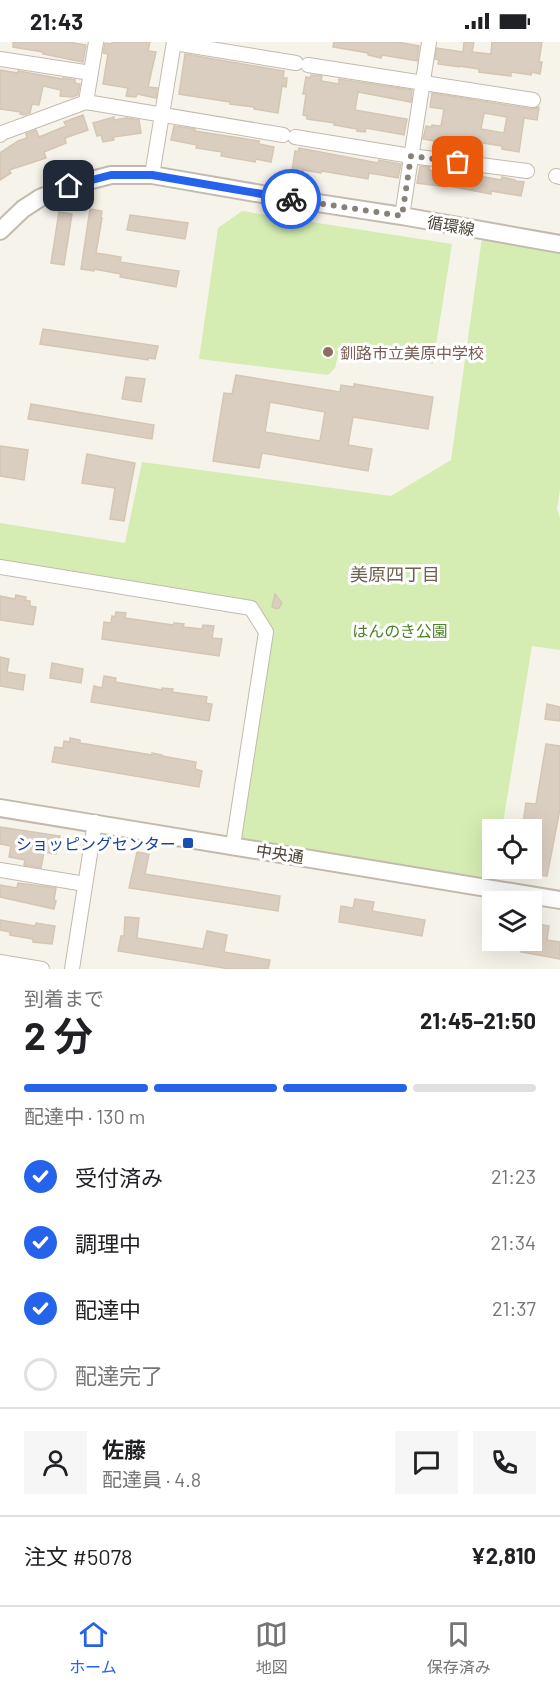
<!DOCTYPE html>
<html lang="ja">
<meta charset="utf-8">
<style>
body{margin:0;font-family:Barlow,"Noto Sans JP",sans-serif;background:#f6f6f6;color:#202124;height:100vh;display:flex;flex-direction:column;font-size:22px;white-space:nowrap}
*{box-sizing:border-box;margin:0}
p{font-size:20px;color:#757577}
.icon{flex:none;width:33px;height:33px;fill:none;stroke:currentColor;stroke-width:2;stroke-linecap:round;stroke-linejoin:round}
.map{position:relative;height:927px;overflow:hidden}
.side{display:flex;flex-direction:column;background:#fff;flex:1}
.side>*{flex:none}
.fabs{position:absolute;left:482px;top:777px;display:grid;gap:12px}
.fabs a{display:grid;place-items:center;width:60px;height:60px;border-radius:0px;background:#fff;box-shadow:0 6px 24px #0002;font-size:30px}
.pin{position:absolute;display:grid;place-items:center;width:51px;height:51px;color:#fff;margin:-26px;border-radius:12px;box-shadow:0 3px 9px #0006}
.courier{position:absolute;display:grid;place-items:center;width:60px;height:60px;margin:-30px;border:4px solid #2563eb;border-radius:50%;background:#fff;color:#222;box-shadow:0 2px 8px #0007}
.overview em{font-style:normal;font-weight:700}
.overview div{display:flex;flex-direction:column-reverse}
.overview{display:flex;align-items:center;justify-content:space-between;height:102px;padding:0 24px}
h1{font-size:39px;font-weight:700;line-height:45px}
.bar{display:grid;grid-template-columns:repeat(4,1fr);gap:9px 6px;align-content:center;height:72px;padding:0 24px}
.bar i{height:8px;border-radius:4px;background:#e0e0e0}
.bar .current{background:#2563eb}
.bar p{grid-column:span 4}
.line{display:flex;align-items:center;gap:15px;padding:0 24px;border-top:2px solid #e0e0e0}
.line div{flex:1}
.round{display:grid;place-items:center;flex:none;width:63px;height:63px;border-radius:0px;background:#f6f6f6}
ol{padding:0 24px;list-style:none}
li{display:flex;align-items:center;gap:18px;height:66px}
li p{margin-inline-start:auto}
li .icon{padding:6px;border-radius:50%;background:#2563eb;color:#fff;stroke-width:4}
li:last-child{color:#757577}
li i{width:33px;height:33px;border:3px solid #e0e0e0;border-radius:50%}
.status{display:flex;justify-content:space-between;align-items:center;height:42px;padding:0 30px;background:#fff;direction:ltr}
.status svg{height:16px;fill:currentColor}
.dock{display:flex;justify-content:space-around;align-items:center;height:84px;border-top:2px solid #e0e0e0;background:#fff;font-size:16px;color:#757577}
.dock a{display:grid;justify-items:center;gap:3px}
.dock .current{color:#2563eb}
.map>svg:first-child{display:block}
</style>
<div class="status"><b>21:43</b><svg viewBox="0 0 49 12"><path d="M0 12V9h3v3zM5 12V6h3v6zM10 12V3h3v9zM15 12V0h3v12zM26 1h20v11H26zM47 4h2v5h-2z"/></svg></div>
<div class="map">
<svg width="560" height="927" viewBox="0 0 560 927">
<rect width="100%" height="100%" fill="#f6f3eb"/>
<path fill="#d5edb2" d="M242 169 452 202 433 322 339 309 335 326 328 333 199 317 218 186Z
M483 188 560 202V447L557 467 560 476V608L532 604 502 787 492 788V826L496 827 492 847 233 803 266 590 251 566 0 525V481L125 501 142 420 391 454 451 418Z"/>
<path fill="#d9cec0" stroke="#d5c6b2" stroke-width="1.5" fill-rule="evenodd" d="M13 0H68L86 3 83 20 43 12V10L13 5Z
M112 0H150L148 9 156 10 148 45 157 46 156 56 137 52 136 55 126 54 128 46 103 42 108 12 103 11 105 1 112 2Z
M334 0H398L419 4 417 19 382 13 381 16 368 13V11L333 5Z
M464 0H474L472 10 491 12 492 0H542L539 20H542L540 32 532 30 531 33 511 30V34L479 30V27L459 24V25L438 22 439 18 435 17 437 6 463 10Z
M185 12 284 29 283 36H287L286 45 282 44 278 71 254 67V65L230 62V60L179 52Z
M0 28 18 31V29L63 37V36L75 38V41L80 42 78 53 72 55 60 54 61 48 43 44 39 63 32 62 30 71 24 73 20 72 21 70 0 67Z
M311 33 322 34 321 39 339 42V37L412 48 411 60 358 50 355 68 407 77 404 93 366 86 365 90 357 89V87L334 83 335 81 307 77V74L303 73 306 52H303L306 35 310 36Z
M432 51 532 67 539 65 537 78 524 76 519 110 502 107V104L483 101 482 103 445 98 444 101 423 97 426 84 432 85V83L441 84 444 67 430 65ZM484 71 507 75 504 91 481 87Z
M83 73 88 88 65 96 66 101 44 110 46 116 9 128 11 131 0 138V111L18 99 27 96 26 92 36 88 39 95 66 84 64 80Z
M114 75V78L127 76 139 78 141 91 113 95 114 98 103 100 101 93 97 94 93 81Z
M174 84 195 87V89L259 99V102L274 105 271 120 256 117 255 120 221 114 222 110 196 106 197 103 171 98Z
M299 106 378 121 379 118 401 122 398 136 369 131 368 137 322 129 321 131 303 128V131L292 129 295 109 298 110Z
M420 124 429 125V128L447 131V128L501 138 502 135 515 138V139L524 140 521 154 491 149V152L439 142V144L417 141Z
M90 167 102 169 101 176H102L96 211 121 215 120 220 179 229 176 245 120 235 121 232 94 227V229L81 227Z
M59 170 72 172 64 223 51 221Z
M130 173 188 181 185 197 127 188Z
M43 287 158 304 155 317 148 316V318L40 302Z
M236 333 340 350 341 343 354 345V342L433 355 428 387 353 375 348 403 372 407 368 429 262 411 259 426 213 419 224 351 232 352ZM270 360 325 370 320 399 265 390Z
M126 335 145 337 141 360 122 357Z
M31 362 154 383 152 397 28 377Z
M0 404 28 408 24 438 0 434Z
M87 412 135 421 124 479 110 477 115 446 82 441Z
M275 552 282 561 279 566 277 567 272 565Z
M16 553 26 555 25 558 30 559V564L36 565 33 583 0 578V554L15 557Z
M116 570 126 571 125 576 173 583 174 581 184 582 183 585 202 587 203 583 214 584 212 596 222 597 219 614 102 597 104 580 111 581 112 574 115 575Z
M0 615 9 617 7 630 25 633 23 648 0 644Z
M52 621 83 627 81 641 50 636Z
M104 634 116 636 115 640 162 648V646L173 647 172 650 207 655 206 661 212 662 209 679 91 660 94 644 102 646Z
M547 662 560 665V679L545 677Z
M70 696 80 698V701L152 713V711L162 713V714L196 720 195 727 202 729 199 745 52 720 55 705 63 706 64 699 70 700Z
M546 702 560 704V767L547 834 531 832V788H522L526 761 536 762Z
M0 785 60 794 56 812 44 810 41 826 24 823 25 818 9 815 11 804 0 802Z
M137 810 149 812 145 832 280 854 278 869 129 846Z
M18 841 56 846 54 858 56 859 54 867 0 855V843L17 846Z
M355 857 374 860 372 869 425 878 422 894 339 880 341 864 353 866Z
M125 875 139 876 137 896 203 907 207 889 227 893 224 910 270 918 268 927H230L118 909 121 894H124Z
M0 878 35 884 36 881 55 884 52 902 33 900V897L10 893V890L0 888Z
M532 881 549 884 547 898 560 900V917L521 910 523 898H531Z"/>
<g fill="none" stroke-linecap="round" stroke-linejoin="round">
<g stroke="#c3baad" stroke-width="16">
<path id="minor" d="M174 1 296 21
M0 17 91 31
M308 23 533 58
M86 60 96 0
M0 93 2 91 86 60 283 93
M295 95 411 114 527 129
M152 133 174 0
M556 134 560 135
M402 174 429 0
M0 525 251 566 266 590 233 803
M0 828 85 842
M0 920 42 927
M72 927 95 780"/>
</g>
<g stroke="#c3baad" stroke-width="20">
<path id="tertiary" d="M0 189 23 167 40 156 69 144 111 133H152L279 155 402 174 560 202
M0 766 560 858"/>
</g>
<use href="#minor" stroke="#fff" stroke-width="14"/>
<use href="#tertiary" stroke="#fff" stroke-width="16"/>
</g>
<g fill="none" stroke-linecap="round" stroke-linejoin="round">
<path stroke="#888177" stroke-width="6" stroke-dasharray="0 10.8" d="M291 157 402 174 411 114 458 120"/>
<path stroke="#2563eb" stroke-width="8" d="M69 144 111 133H152L291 157"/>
</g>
<circle fill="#8d6e63" stroke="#fff" stroke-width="2" cx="328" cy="310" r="6"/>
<rect fill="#1a4fb4" stroke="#fff" stroke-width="2" x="182" y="795" width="12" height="12" rx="3"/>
<g text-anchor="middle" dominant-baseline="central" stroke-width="6" stroke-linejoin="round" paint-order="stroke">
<g font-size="16" fill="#4c4338" stroke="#fff">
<text transform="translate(451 183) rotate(10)">循環線</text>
<text transform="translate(280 811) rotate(9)">中央通</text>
</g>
<g font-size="16" fill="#785e54" stroke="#fff" text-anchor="start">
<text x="340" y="310">釧路市立美原中学校</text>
</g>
<g font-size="16" fill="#4d8326" stroke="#fff">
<text x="400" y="588">はんのき公園</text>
</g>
<g font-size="16" fill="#164399" stroke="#fff" text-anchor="end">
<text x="176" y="801">ショッピングセンター</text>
</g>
<g font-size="18" fill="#6f614e" stroke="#fff">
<text x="395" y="532">美原四丁目</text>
</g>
</g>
</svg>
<div class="fabs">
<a><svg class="icon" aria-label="locate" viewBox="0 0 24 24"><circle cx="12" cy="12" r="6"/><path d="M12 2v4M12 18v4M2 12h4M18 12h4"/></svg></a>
<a><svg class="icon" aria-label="layers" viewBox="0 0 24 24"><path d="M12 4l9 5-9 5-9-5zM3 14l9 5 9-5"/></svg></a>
</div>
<div class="pin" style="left:458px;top:120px;background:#ea580c"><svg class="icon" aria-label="bag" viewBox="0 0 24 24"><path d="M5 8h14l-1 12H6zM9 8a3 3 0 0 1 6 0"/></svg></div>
<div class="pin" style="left:69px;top:144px;background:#1f2937"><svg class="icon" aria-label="home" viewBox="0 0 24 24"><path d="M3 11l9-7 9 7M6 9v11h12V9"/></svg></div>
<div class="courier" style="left:291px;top:157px"><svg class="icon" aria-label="bike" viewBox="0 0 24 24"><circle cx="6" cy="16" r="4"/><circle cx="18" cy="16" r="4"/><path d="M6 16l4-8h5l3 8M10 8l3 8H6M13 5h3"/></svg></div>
</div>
<section class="side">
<div class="overview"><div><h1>2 分</h1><p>到着まで</p></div><em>21:45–21:50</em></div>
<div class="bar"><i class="current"></i><i class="current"></i><i class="current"></i><i></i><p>配達中 · 130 m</p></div>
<ol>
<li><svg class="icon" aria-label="check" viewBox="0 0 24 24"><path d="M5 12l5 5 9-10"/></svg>受付済み<p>21:23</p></li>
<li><svg class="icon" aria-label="check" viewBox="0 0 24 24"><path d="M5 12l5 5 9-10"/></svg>調理中<p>21:34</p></li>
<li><svg class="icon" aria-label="check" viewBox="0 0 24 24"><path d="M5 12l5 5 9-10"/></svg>配達中<p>21:37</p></li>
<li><i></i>配達完了</li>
</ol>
<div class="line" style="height:108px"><a class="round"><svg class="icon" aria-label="person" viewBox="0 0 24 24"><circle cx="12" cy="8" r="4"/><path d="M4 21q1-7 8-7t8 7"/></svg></a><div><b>佐藤</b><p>配達員 · 4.8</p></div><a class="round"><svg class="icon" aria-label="chat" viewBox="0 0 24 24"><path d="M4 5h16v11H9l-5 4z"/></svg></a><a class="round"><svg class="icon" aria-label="phone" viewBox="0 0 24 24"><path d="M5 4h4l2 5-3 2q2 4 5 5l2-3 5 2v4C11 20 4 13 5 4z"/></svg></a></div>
<div class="line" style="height:78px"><div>注文 #5078</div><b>¥2,810</b></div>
</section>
<nav class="dock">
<a class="current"><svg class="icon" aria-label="home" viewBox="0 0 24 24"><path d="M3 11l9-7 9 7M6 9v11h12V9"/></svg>ホーム</a>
<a><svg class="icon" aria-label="map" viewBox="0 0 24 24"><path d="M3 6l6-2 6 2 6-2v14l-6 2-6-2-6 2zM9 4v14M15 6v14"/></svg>地図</a>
<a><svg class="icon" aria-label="saved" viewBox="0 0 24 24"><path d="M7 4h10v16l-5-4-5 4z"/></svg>保存済み</a>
</nav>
